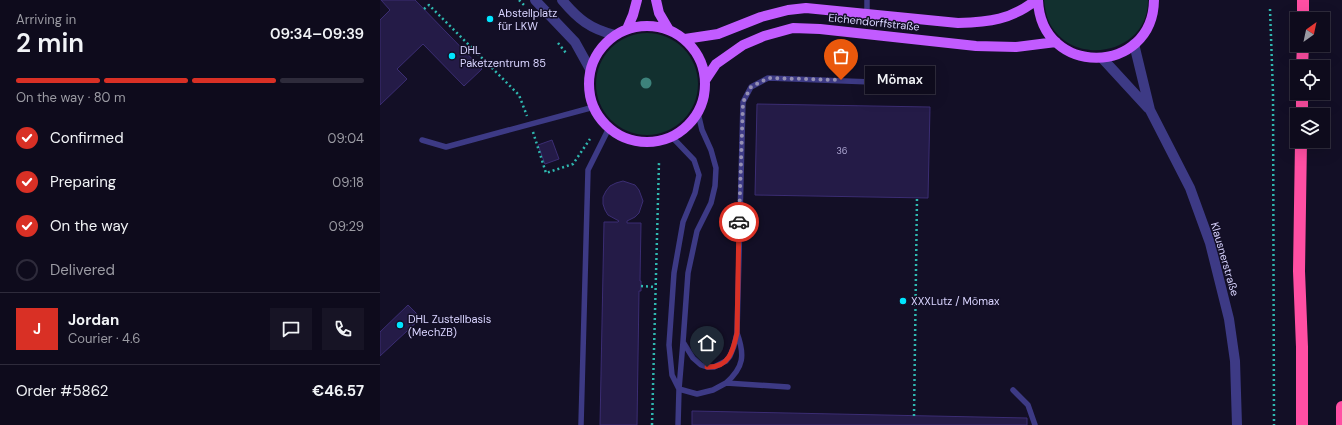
<!DOCTYPE html>
<meta charset="utf-8">
<style>
body{margin:0;font-family:"DM Sans",sans-serif;background:#171425;color:#f1f3f6;height:100vh;display:flex;flex-direction:column;font-size:15px;white-space:nowrap}
*{box-sizing:border-box;margin:0}
p{font-size:13px;color:#9b9ba3}
.icon{flex:none;width:22px;height:22px;fill:none;stroke:currentColor;stroke-width:2;stroke-linecap:round;stroke-linejoin:round}
.map{position:relative;flex:1;overflow:hidden}
.side{display:flex;flex-direction:column;background:#0e0b1c;width:380px}
.side>*{flex:none}
.needle{width:26px;rotate:33deg}
.buttons{position:absolute;left:910px;top:12px;display:grid;gap:8px}
.buttons a{display:grid;place-items:center;width:40px;height:40px;border-radius:0px;background:#0e0b1c;box-shadow:0 4px 16px #0002,0 0 0 1px #2e2b3b;font-size:20px}
.pin{position:absolute;display:grid;place-items:center;width:34px;height:34px;color:#fff;margin:-41px -17px;border-radius:50% 50% 50% 0;rotate:-45deg;box-shadow:0 0 4px #0007}
.pin .icon{rotate:45deg}
.courier{position:absolute;display:grid;place-items:center;width:40px;height:40px;margin:-20px;border:3px solid #d93025;border-radius:50%;background:#fff;color:#222;box-shadow:0 1px 5px #0007}
.bubble{position:absolute;height:28px;border-radius:0px;background:#0e0b1c;box-shadow:0 4px 16px #0002,0 0 0 1px #2e2b3b;font-size:13px;font-weight:600;line-height:28px;text-align:center}
.overview em{font-style:normal;font-weight:600}
.overview div{display:flex;flex-direction:column-reverse}
.overview{display:flex;align-items:center;justify-content:space-between;height:68px;padding:0 16px}
h1{font-size:26px;font-weight:600;line-height:30px}
.bar{display:grid;grid-template-columns:repeat(4,1fr);gap:6px 4px;align-content:center;height:48px;padding:0 16px}
.bar i{height:5px;border-radius:3px;background:#2e2b3b}
.bar .active{background:#d93025}
.bar p{grid-column:span 4}
.line{display:flex;align-items:center;gap:10px;padding:0 16px;border-top:1px solid #2e2b3b}
.line div{flex:1}
.round{display:grid;place-items:center;flex:none;width:42px;height:42px;border-radius:0px;background:#171425}
ol{padding:0 16px;list-style:none}
li{display:flex;align-items:center;gap:12px;height:44px}
li p{margin-inline-start:auto}
li .icon{padding:4px;border-radius:50%;background:#d93025;color:#fff;stroke-width:4}
li:last-child{color:#9b9ba3}
li i{width:22px;height:22px;border:2px solid #2e2b3b;border-radius:50%}
main{display:flex;flex:1;min-height:0}
.map>svg:first-child{display:block}
</style>
<main>
<section class="side">
<div class="overview"><div><h1>2 min</h1><p>Arriving in</p></div><em>09:34–09:39</em></div>
<div class="bar"><i class="active"></i><i class="active"></i><i class="active"></i><i></i><p>On the way · 80 m</p></div>
<ol>
<li><svg class="icon" aria-label="check" viewBox="0 0 24 24"><path d="M5 12l5 5 9-10"/></svg>Confirmed<p>09:04</p></li>
<li><svg class="icon" aria-label="check" viewBox="0 0 24 24"><path d="M5 12l5 5 9-10"/></svg>Preparing<p>09:18</p></li>
<li><svg class="icon" aria-label="check" viewBox="0 0 24 24"><path d="M5 12l5 5 9-10"/></svg>On the way<p>09:29</p></li>
<li><i></i>Delivered</li>
</ol>
<div class="line" style="height:72px"><b class="round" style="background:#d93025;color:#fff">J</b><div><b>Jordan</b><p>Courier · 4.6</p></div><a class="round"><svg class="icon" aria-label="chat" viewBox="0 0 24 24"><path d="M4 5h16v11H9l-5 4z"/></svg></a><a class="round"><svg class="icon" aria-label="phone" viewBox="0 0 24 24"><path d="M5 4h4l2 5-3 2q2 4 5 5l2-3 5 2v4C11 20 4 13 5 4z"/></svg></a></div>
<div class="line" style="height:52px"><div>Order #5862</div><b>€46.57</b></div>
</section>
<div class="map">
<svg width="962" height="425" viewBox="0 0 962 425">
<rect width="100%" height="100%" fill="#130f26"/>
<path fill="#12302f" d="M664 0H768C769 53 695 69 670 24 666 16 665 8 664 0Z
M216 84a51 51 0 1 1 102 0a51 51 0 1 1-102 0Z"/>
<path fill="#241b47" stroke="#3b2d73" d="M1 0H35L102 69 84 86 43 44 17 69 27 79 0 105V20L10 10Z
M377 104 550 107 548 198 375 195Z
M172 140 179 159 165 164 158 145Z
M243 181 255 185 259 190 263 201 259 213 255 217 247 221V223H261L260 281H261V291H259L257 425H220L224 222H238L239 221 228 215 225 210 223 204V197L226 191 230 186 236 183Z
M28 305 41 318 0 356V332Z
M312 411 647 418V425H312Z"/>
<g fill="none" stroke-linecap="round" stroke-linejoin="round">
<path stroke="#2fb8b0" stroke-width="2.5" stroke-dasharray="2 3" stroke-linecap="butt" d="M139 0 144 5
M44 9 49 5 139 95 147 116
M890 9 893 92 894 425
M178 43 186 53
M153 132 166 173 193 164 210 139
M261 286 276 287
M534 416 537 198
M272 425 279 162"/>
<path stroke="#3d3a85" stroke-width="5.5" d="M487 13V0
M318 113 322 130 331 150 336 168 335 186 331 203 317 231 308 273 303 342 313 358 321 365 327 367H334L346 361 350 356 354 346 357 333 363 102 371 87 388 78 491 82
M292 137 314 160 319 175 315 193 303 222 294 273 289 345 292 375 299 389 317 394 333 390 346 383 408 387
M42 140 66 147 214 107
M346 383C364 367 365 355 357 333
M633 390 648 405 655 425
M201 425 208 170 229 128
M298 425 299 389 303 342"/>
<path stroke="#3d3a85" stroke-width="10" d="M754 44 770 110 810 188 830 243 849 319 855 361 857 425
M722 58 768 108"/>
<path stroke="#3d3a85" stroke-width="10" d="M155 0 195 42 210 69
M182 0C198 19 210 29 235 35"/>
<path stroke="#c25bff" stroke-width="10" d="M276 0 279 13 289 30
M658 0C661 78 773 76 774 0
M209 84a58 58 0 1 1 116 0a58 58 0 1 1-116 0Z
M247 29 253 15 257 0
M305 39 338 34 381 17 408 10 426 8 578 23C609 22 631 20 656 0
M326 79 336 64 363 45 384 36 413 28 440 29 596 46 636 47 676 42"/>
<path stroke="#ff4fa3" stroke-width="12" d="M923 19V0
M922 67 923 45
M922 115V93
M921 141 919 271 922 347V425
M962 425V407"/>
</g>
<circle fill="#3d827b" cx="266" cy="83" r="5.5"/>
<g fill="none" stroke-linecap="round" stroke-linejoin="round">
<path stroke="#948fb3" stroke-width="4" stroke-dasharray="0 7.2" d="M359 222 363 102 371 87 388 78 461 80"/>
<path stroke="#d93025" stroke-width="5" d="M327 367C349 368 353 351 357 333L359 222"/>
</g>
<g fill="#00e5ff" stroke="#130f26" stroke-width="1.5">
<circle cx="110" cy="19" r="4"/>
<circle cx="72" cy="56" r="4"/>
<circle cx="523" cy="301" r="4"/>
<circle cx="20" cy="325" r="4"/>
</g>
<g text-anchor="middle" dominant-baseline="central" stroke-width="3" stroke-linejoin="round" paint-order="stroke">
<g font-size="9" fill="#aca6d1">
<text x="462" y="151">36</text>
</g>
<g font-size="11" fill="#d9d4ff" stroke="#130f26" text-anchor="start">
<text x="118" y="13">Abstellplatz<tspan x="118" dy="13">für LKW</tspan></text>
<text x="80" y="50">DHL<tspan x="80" dy="13">Paketzentrum 85</tspan></text>
<text x="531" y="301">XXXLutz / Mömax</text>
<text x="28" y="319">DHL Zustellbasis<tspan x="28" dy="13">(MechZB)</tspan></text>
</g>
<g font-size="11" fill="#d9d4ff" stroke="#130f26">
<text transform="translate(494 22) rotate(6)">Eichendorffstraße</text>
<text transform="translate(845 259) rotate(74)">Klausnerstraße</text>
</g>
</g>
</svg>
<div class="buttons">
<a><svg class="needle" viewBox="-14 -14 28 28"><path d="M0-13l5 13h-10z" fill="#e53935"/><path d="M0 13l5-13h-10z" fill="#9b9ba3"/></svg></a>
<a><svg class="icon" aria-label="locate" viewBox="0 0 24 24"><circle cx="12" cy="12" r="6"/><path d="M12 2v4M12 18v4M2 12h4M18 12h4"/></svg></a>
<a><svg class="icon" aria-label="layers" viewBox="0 0 24 24"><path d="M12 4l9 5-9 5-9-5zM3 14l9 5 9-5"/></svg></a>
</div>
<div class="pin" style="left:461px;top:80px;background:#ea580c"><svg class="icon" aria-label="bag" viewBox="0 0 24 24"><path d="M5 8h14l-1 12H6zM9 8a3 3 0 0 1 6 0"/></svg></div>
<div class="pin" style="left:327px;top:367px;background:#1f2937"><svg class="icon" aria-label="home" viewBox="0 0 24 24"><path d="M3 11l9-7 9 7M6 9v11h12V9"/></svg></div>
<div class="courier" style="left:359px;top:222px"><svg class="icon" aria-label="car" viewBox="0 0 24 24"><path d="M5 17H2v-5l4-1 3-4h7l3 4 3 1v5h-3M9 17h6M6 11h13"/><circle cx="7" cy="17" r="2"/><circle cx="17" cy="17" r="2"/></svg></div>
<div class="bubble" style="left:485px;top:66px;width:70px">Mömax</div>
</div>
</main>
